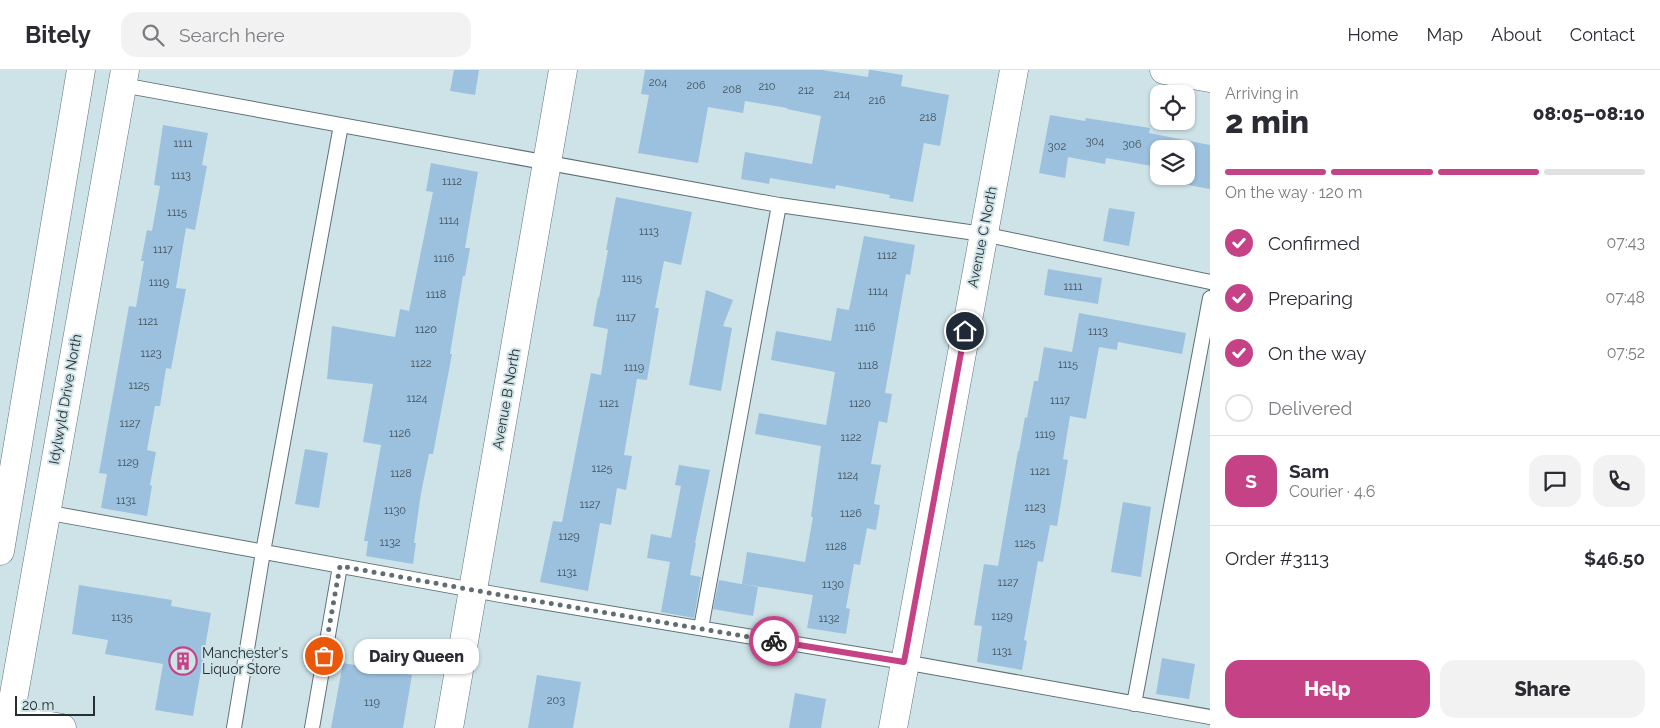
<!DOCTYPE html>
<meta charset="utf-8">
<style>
body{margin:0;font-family:Raleway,sans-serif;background:#f2f2f3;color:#2b2b33;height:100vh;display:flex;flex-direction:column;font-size:19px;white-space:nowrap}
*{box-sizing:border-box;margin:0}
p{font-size:16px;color:#7c7c81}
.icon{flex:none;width:28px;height:28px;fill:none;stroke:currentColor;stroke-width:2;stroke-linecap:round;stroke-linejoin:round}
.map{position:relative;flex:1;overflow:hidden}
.side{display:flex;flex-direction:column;background:#fff;width:450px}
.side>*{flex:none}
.controls{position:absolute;left:1150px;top:15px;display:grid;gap:10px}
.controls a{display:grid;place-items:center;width:45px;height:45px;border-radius:10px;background:#fff;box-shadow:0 1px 4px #0004;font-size:25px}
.scale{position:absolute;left:15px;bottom:12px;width:80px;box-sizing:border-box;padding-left:5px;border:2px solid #272e30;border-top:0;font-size:14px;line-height:18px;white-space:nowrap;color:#272e30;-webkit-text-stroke:4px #cee3e8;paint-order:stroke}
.pin{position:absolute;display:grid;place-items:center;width:42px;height:42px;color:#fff;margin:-21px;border:2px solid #fff;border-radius:50%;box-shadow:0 1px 5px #0007}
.courier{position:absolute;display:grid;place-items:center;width:50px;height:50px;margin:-25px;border:4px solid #c64286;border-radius:50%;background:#fff;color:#222;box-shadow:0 1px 6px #0007}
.bubble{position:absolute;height:35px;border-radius:15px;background:#fff;box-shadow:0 1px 4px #0004;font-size:16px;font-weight:800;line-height:35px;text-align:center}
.summary em{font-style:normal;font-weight:800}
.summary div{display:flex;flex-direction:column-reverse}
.summary{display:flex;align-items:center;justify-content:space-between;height:85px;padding:0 15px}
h1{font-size:32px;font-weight:800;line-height:38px}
.bar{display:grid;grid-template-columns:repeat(4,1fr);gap:8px 5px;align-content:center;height:60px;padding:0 15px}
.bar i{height:6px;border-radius:4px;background:#e1e1e2}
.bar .current{background:#c64286}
.bar p{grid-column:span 4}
.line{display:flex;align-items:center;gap:12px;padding:0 15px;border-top:1px solid #e1e1e2}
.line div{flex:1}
.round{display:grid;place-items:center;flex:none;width:52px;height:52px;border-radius:15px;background:#f2f2f3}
ol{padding:0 15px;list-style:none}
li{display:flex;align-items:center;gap:15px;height:55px}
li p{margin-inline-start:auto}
li .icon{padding:5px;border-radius:50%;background:#c64286;color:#fff;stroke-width:4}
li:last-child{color:#7c7c81}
li i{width:28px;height:28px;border:2px solid #e1e1e2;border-radius:50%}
.primary-button{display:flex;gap:10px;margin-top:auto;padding:10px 15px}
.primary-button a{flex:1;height:58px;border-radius:15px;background:#c64286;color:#fff;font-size:20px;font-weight:800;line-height:58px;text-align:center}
.primary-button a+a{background:#f2f2f3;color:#2b2b33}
header{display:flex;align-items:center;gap:30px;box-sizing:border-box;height:70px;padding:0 25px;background:#fff;border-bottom:1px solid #e1e1e2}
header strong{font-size:24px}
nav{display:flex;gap:28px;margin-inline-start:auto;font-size:18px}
.search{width:350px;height:45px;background:#f2f2f3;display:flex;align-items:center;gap:12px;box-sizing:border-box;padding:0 18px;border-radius:15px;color:#7c7c81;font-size:19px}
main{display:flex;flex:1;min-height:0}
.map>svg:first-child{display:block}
</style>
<header>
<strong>Bitely</strong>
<div class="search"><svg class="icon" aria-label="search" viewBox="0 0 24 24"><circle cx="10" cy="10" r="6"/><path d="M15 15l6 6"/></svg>Search here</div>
<nav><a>Home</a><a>Map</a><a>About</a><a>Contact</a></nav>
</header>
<main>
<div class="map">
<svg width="1210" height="658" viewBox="0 0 1210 658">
<rect width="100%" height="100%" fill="#cee3e8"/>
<path fill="#9cc1de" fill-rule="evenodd" d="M454 0H479L475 25 450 21Z
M645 0H822L868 7 869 0H872L903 5 901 16 949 25 940 76 924 73 913 132 889 128 890 125 836 115 835 119 770 108 769 114 741 109 745 82 812 94 821 46 787 39V38L745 31 743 43 708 37 698 93 638 83 649 25 641 24Z
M1050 45 1085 51 1086 48 1150 58 1149 63 1210 75V119L1150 108 1152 96 1106 88 1105 94 1068 87 1065 108 1039 103ZM1159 79H1186V106H1159Z
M163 55 208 63 202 95 207 96 195 160 186 158 176 218 186 219 171 299 166 298 160 336H155L147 380 156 382 150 415 152 416 147 446 101 438 107 404 99 403 129 236 136 237 144 191H141L147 160 152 161 160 116 154 115Z
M431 93 478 102 465 178H470L465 206H463L450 284H452L433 384H429L421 423 414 473H416L413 494 366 486 368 471H364L381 375 363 372 373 314 327 309 332 256 395 267 400 239 409 241 433 122 426 121Z
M616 127 692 142 681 195 664 191 655 238H659L647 310 637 309 624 385 632 386 626 420 617 418 611 455 600 453 588 521 540 512 553 451 562 452 591 303 601 305 608 259 593 256 598 227 599 228 608 180H606Z
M1109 138 1135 142 1129 176 1103 171Z
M864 166 915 175 910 205 906 204 885 323 892 324 887 353 879 351 871 394 881 395 874 434 880 435 876 460 867 458 860 495 854 494 846 538 850 539 846 564 807 558 813 525 742 514 747 482 805 492 813 447H811L821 376 755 364 759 343 826 355 835 302 771 290 776 261 831 271 837 238 849 240Z
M1048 199 1102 208 1098 234 1044 225Z
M706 220 733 230 723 256 732 258 721 321 689 315Z
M1079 243 1186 263 1182 284 1118 272 1117 280 1099 277 1086 349 1070 346 1063 389 1068 390 1057 456 1050 455 1043 492 1038 491 1024 570 1027 571 1022 600 977 592 982 556 974 555 984 494 998 496 1018 381H1019L1025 347 1027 348 1034 311H1038L1044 277 1072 282Z
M305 379 328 383 319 438 295 434Z
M679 395 710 400 695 473H696L690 505 701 507 694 548 661 542 670 492 647 488 651 464 671 468 681 416 675 415Z
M1123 432 1151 437 1141 507 1111 502Z
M719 510 758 517 753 546 713 539Z
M79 515 172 530 171 536 211 543 193 646 155 640 163 594 105 584 108 570 72 564Z
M1162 588 1195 594 1189 629 1156 624Z
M343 593 412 605 403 658H331Z
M537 605 581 612 573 658H528Z
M795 623 826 629 821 658H789Z"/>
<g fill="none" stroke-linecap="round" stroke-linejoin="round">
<g stroke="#5f7176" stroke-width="16">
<path id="lane" d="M122 15 779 135 983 164 1210 212
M45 442 506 526 904 592 1210 647
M701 558 779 135
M1134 634 1210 228
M234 658 263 482 341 55
M312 658 340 496"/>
</g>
<g stroke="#5f7176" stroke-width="29">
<path id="street" d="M1164 0 1210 8
M449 658 563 0
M893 658 1014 0"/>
</g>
<g stroke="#5f7176" stroke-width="29">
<path id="secondary" d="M0 647 62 658"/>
</g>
<g stroke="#5f7176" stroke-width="29">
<path id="primary" d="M0 481 81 0
M8 658 125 0"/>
</g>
<use href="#lane" stroke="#fff" stroke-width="14"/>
<use href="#street" stroke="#fff" stroke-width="28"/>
<use href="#secondary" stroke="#fff" stroke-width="28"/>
<use href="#primary" stroke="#fff" stroke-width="28"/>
</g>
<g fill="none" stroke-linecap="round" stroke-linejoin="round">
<path stroke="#616d70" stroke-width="5" stroke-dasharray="0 9" d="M324 586 340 496 506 526 774 571"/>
<path stroke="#c64286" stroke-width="6" d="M774 571 904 592 965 261"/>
</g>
<defs>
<g id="building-ring" transform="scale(1.4375)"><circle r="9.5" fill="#cee3e8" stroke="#c64286" stroke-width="1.5"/><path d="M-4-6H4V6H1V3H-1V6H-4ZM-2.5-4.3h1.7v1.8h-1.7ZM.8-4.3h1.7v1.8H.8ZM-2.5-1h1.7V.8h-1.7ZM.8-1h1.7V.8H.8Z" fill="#c64286"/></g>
</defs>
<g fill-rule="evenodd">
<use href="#building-ring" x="183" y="591"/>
</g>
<g text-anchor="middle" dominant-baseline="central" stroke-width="4" stroke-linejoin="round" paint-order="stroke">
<g font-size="11" fill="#44535c">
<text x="658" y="12">204</text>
<text x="696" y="15">206</text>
<text x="767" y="16">210</text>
<text x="732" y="19">208</text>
<text x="806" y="20">212</text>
<text x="842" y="24">214</text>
<text x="877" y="30">216</text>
<text x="928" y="47">218</text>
<text x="1095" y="71">304</text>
<text x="183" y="73">1111</text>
<text x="1132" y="74">306</text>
<text x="1057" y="76">302</text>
<text x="181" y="105">1113</text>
<text x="452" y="111">1112</text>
<text x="177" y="142">1115</text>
<text x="449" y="150">1114</text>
<text x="649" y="161">1113</text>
<text x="163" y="179">1117</text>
<text x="887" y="185">1112</text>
<text x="444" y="188">1116</text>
<text x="632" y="208">1115</text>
<text x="159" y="212">1119</text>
<text x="1073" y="216">1111</text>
<text x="878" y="221">1114</text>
<text x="436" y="224">1118</text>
<text x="626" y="247">1117</text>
<text x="148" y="251">1121</text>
<text x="865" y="257">1116</text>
<text x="426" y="259">1120</text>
<text x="1098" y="261">1113</text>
<text x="151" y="283">1123</text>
<text x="421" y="293">1122</text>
<text x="1068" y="294">1115</text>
<text x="868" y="295">1118</text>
<text x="634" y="297">1119</text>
<text x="139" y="315">1125</text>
<text x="417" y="328">1124</text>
<text x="1060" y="330">1117</text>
<text x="609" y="333">1121</text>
<text x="860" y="333">1120</text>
<text x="130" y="353">1127</text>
<text x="400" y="363">1126</text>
<text x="1045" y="364">1119</text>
<text x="851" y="367">1122</text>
<text x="128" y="392">1129</text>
<text x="602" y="398">1125</text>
<text x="1040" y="401">1121</text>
<text x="401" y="403">1128</text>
<text x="848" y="405">1124</text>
<text x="126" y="430">1131</text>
<text x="590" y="434">1127</text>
<text x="1035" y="437">1123</text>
<text x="395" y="440">1130</text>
<text x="851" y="443">1126</text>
<text x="569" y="466">1129</text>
<text x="390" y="472">1132</text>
<text x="1025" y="473">1125</text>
<text x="836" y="476">1128</text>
<text x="567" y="502">1131</text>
<text x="1008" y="512">1127</text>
<text x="833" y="514">1130</text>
<text x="1002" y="546">1129</text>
<text x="122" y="547">1135</text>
<text x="829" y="548">1132</text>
<text x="1002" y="581">1131</text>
<text x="556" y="630">203</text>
<text x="372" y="632">119</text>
</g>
<g font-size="14" fill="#272e30" stroke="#cee3e8">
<text transform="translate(982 167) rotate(-79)">Avenue C North</text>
<text transform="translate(65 329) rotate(-80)">Idylwyld Drive North</text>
<text transform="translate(506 329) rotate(-80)">Avenue B North</text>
</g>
<g font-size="14" fill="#272e30" stroke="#cee3e8" text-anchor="start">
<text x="202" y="583">Manchester's<tspan x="202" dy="16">Liquor Store</tspan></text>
</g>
</g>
</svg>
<div class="controls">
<a><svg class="icon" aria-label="locate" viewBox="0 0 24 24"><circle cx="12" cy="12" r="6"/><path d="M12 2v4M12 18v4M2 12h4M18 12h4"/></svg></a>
<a><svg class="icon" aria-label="layers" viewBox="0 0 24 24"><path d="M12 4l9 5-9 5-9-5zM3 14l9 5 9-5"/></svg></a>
</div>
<div class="scale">20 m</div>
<div class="pin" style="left:324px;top:586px;background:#ea580c"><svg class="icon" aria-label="bag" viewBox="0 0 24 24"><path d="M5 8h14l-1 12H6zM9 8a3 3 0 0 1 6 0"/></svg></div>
<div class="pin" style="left:965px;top:261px;background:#1f2937"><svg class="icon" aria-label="home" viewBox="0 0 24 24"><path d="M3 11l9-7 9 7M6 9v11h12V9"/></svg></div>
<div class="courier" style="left:774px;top:571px"><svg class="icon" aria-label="bike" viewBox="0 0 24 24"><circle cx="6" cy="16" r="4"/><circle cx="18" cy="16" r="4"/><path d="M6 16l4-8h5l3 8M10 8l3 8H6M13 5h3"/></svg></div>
<div class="bubble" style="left:354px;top:569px;width:125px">Dairy Queen</div>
</div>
<section class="side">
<div class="summary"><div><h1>2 min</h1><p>Arriving in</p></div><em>08:05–08:10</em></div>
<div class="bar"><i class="current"></i><i class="current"></i><i class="current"></i><i></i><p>On the way · 120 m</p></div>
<ol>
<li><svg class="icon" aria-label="check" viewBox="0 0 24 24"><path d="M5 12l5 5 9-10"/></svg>Confirmed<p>07:43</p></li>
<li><svg class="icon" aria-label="check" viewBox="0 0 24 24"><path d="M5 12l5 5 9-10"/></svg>Preparing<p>07:48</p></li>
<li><svg class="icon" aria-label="check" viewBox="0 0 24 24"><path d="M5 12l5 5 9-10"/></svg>On the way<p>07:52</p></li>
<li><i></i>Delivered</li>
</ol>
<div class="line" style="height:90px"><b class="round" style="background:#c64286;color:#fff">S</b><div><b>Sam</b><p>Courier · 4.6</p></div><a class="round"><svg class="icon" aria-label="chat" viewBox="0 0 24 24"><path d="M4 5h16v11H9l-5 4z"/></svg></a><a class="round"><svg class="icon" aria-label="phone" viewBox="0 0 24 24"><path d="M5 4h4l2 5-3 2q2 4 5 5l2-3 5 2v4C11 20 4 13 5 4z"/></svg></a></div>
<div class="line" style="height:65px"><div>Order #3113</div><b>$46.50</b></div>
<div class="primary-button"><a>Help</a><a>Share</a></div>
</section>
</main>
